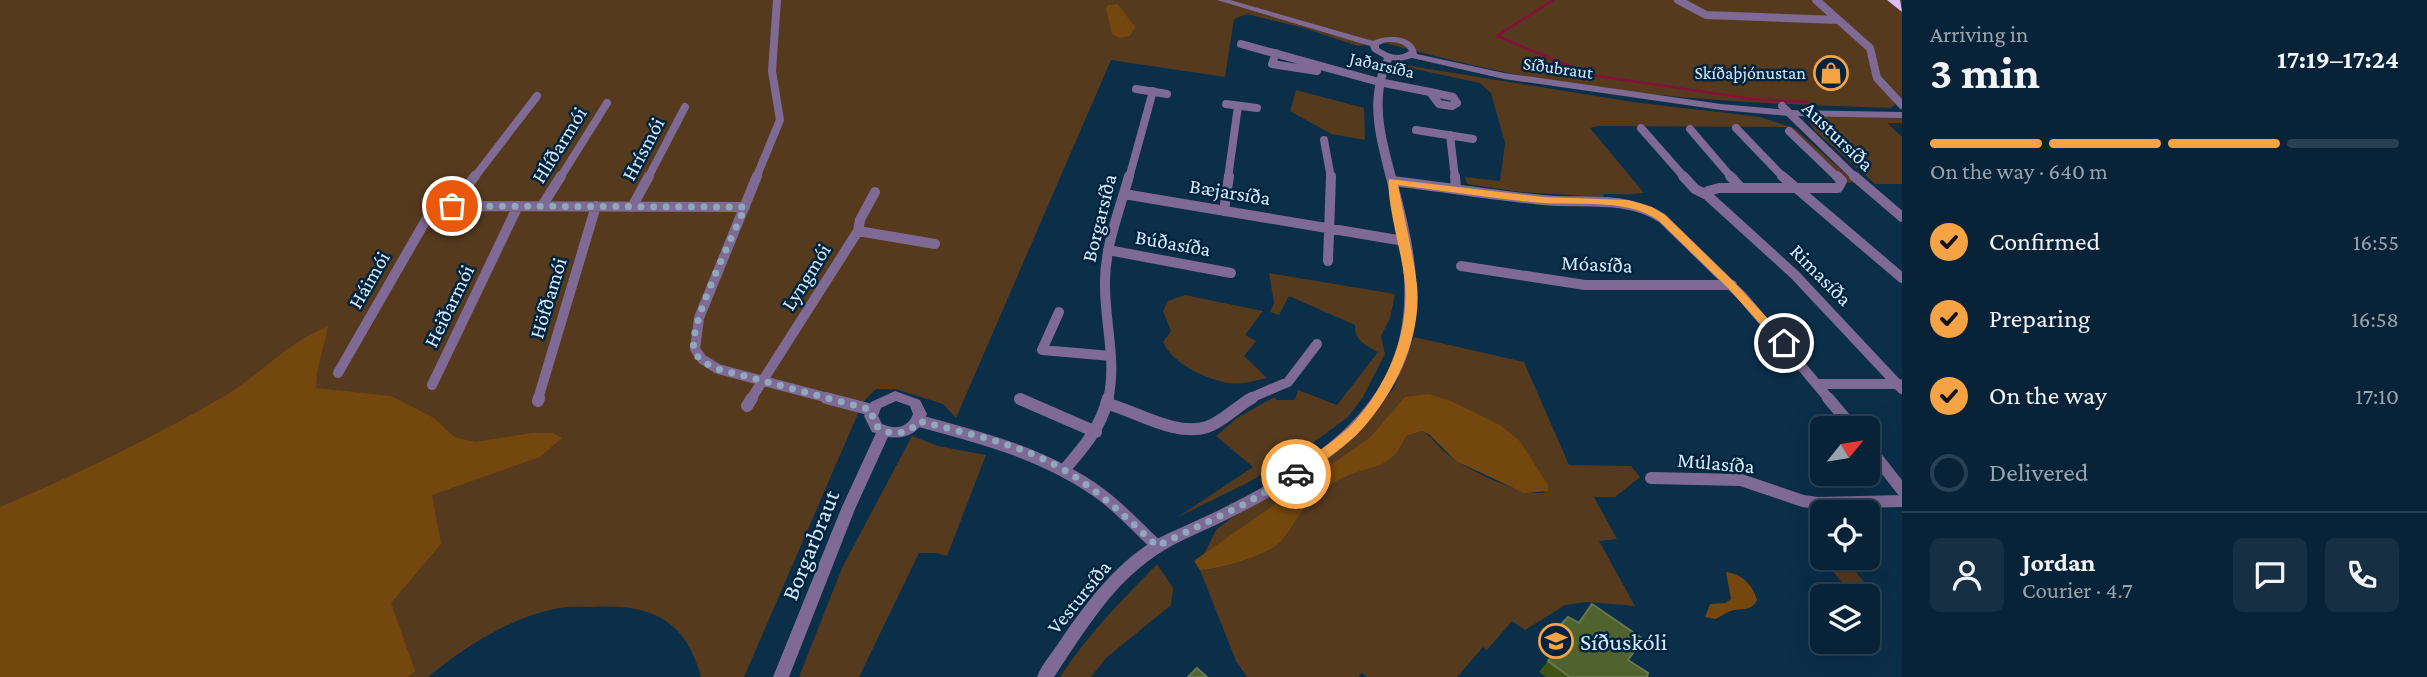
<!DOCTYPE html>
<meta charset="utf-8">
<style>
body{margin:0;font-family:"Crimson Pro",serif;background:#162f42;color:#f1f3f6;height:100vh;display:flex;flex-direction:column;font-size:26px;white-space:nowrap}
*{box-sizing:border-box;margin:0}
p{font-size:23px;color:#98a4ad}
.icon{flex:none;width:38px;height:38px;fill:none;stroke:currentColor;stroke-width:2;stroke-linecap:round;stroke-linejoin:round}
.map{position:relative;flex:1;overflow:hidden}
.sheet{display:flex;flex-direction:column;background:#082237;width:525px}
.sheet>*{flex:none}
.needle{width:46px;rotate:60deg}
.tools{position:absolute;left:1810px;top:416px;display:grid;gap:14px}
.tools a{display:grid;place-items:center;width:70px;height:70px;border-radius:10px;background:#082237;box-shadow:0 7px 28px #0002,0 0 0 2px #293f52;font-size:35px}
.pin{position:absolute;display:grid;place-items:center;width:60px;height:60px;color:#fff;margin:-30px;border:4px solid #fff;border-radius:50%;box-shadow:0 2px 7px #0007}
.courier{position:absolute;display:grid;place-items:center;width:70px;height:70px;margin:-35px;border:5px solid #f5a345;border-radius:50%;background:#fff;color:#222;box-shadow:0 2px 9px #0007}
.headline em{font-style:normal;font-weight:700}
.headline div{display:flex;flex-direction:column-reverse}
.headline{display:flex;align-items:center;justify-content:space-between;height:119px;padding:0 28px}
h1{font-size:46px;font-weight:700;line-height:52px}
.bar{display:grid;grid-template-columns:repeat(4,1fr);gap:10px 7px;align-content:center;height:84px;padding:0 28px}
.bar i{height:9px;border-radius:5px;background:#293f52}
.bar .selected{background:#f5a345}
.bar p{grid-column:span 4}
.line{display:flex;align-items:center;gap:18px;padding:0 28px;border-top:2px solid #293f52}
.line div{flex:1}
.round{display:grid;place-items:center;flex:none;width:74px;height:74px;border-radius:10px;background:#162f42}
ol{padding:0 28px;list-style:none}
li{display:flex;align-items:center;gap:21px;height:77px}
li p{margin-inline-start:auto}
li .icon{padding:7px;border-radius:50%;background:#f5a345;color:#111;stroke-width:4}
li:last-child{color:#98a4ad}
li i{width:38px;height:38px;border:4px solid #293f52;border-radius:50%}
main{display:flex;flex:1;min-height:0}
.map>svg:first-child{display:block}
</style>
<main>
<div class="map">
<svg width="1902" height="677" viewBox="0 0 1902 677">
<rect width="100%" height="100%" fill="#0b2e49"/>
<path fill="#553a1e" d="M0 0H1902V101H1894L1895 105 1890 108C1768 104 1644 99 1524 76 1476 67 1428 54 1380 42L1358 46 1304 28 1247 14 1234 19 1225 77 1111 60 956 418 943 404 895 389H876L863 402 744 677H701C685 618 650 604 592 607 580 607 566 606 554 609 508 619 464 647 428 677H0Z
M1398 64 1633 102 1760 117 1794 128 1855 182 1849 183 1788 127 1598 126 1590 128 1644 193C1629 195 1620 194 1604 194L1603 197 1520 192 1467 184 1465 177 1500 181 1505 143 1491 93 1480 83 1396 65Z
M1296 90 1364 108 1365 140 1331 134 1290 111Z
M1824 115 1902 116V123H1887L1902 137V184H1875L1814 130 1809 122 1821 120Z
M1269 273 1395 294 1390 318 1381 336 1385 354 1363 397 1348 417 1295 456 1247 483 1178 517 1253 467 1216 436 1237 418 1274 397 1277 400H1295L1298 390 1337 405 1378 352C1367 346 1354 341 1355 325L1289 296 1279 315 1270 312 1274 303Z
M1185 295 1263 311 1245 335 1256 341 1244 356 1267 378C1254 381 1240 385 1228 383 1205 379 1172 363 1163 342L1171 331 1163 311 1168 301Z
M1414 337 1524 362 1569 465 1631 466 1640 477 1615 497H1594L1617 539 1599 541 1635 606 1587 602 1565 605 1525 630 1512 621 1487 650 1483 647 1457 677H1367L1362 673 1358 677H1247L1236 661 1200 570C1217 570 1263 556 1276 546 1289 537 1297 513 1312 500 1321 492 1332 483 1343 478 1372 464 1391 472 1406 436L1422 431C1433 437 1437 446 1446 453 1467 470 1518 495 1544 493L1537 468 1520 441 1414 396 1405 398 1370 437 1204 554 1216 530 1234 516 1309 471 1357 435 1394 388Z
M912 436 938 446 986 455 947 556 936 553H919L859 677H799L842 568Z
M1845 558 1864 582 1842 583 1824 559Z
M1157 564 1173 588 1171 605 1106 658 1091 677H1060C1087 635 1122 600 1157 564Z"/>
<path fill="#74470e" d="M1118 4 1135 27 1130 36 1119 38 1112 34 1106 9 1108 5Z
M328 326 317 373 316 388 391 396 434 418 454 437 475 442 532 433H553L562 438 540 457 432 495 441 544 391 603 415 671 407 677H0V507C76 475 150 439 221 398 260 376 283 345 328 326Z
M1429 394 1451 401 1500 425 1520 441 1548 485V491L1524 493 1456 461 1430 435 1422 431 1406 436C1391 472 1372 464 1343 478 1332 483 1321 492 1312 500 1297 513 1289 537 1276 546 1261 557 1218 570 1200 570L1194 561 1198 558 1370 437 1405 397Z
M1726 572C1742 574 1753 585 1757 600 1750 613 1742 607 1731 611 1726 612 1721 617 1715 619L1705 617 1710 604 1725 603 1731 599Z"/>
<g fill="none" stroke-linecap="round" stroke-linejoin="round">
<path stroke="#86103c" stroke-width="2.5" d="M1497 36 1591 75 1752 99 1807 102
M1497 36 1553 0"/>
<path stroke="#7f6a95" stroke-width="8" d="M1678 0 1706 15 1838 20
M1816 0 1870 48 1877 78 1902 105
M1241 44 1379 82 1430 92
M1276 53 1272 64 1317 71
M1136 89 1167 94
M1430 92 1453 97 1457 103 1452 106 1439 104Z
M1226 104 1257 108
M1782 106 1856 178
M1641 128 1685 178
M1736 128 1784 178
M1690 129 1732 178
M1416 130 1473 139
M1789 131 1838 178
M1450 135 1455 178
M1324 140 1331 178
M474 178 537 96
M560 178 607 103
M648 178 685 107
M756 178 780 120 772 71 777 0
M1129 178 1153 91
M1228 178 1238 106"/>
<path stroke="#7f6a95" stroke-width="10" d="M757 176 699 318 695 349 702 359 718 369 832 399
M1455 176 1456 189
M1683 176 1695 189 1707 195
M1730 176 1741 188
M1782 176 1902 278
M1837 176 1842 181 1838 188H1719L1708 191 1707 195 1795 275 1902 389
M1854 176 1902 217
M1393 181C1443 187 1492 195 1542 200 1583 204 1626 195 1662 218L1742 296 1829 399
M1124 194 1404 241
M452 206 475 176
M542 206 561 176
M632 207 649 176
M1224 211 1229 176
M858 231 935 244
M1108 250 1231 273
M1328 261 1331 176
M1461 266 1585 285H1732
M1059 312 1042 350 1111 356
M338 373 434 206 745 207
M1819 384H1900
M432 385 518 206
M538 399 596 206
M751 399 858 231 860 220 875 192
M1108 399C1117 363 1105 324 1105 286 1104 248 1119 212 1129 176
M1248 399 1288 382 1317 344"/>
<path stroke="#7f6a95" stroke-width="12" d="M826 398 872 410
M1828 398 1854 429
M1020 399 1096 432
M538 401 539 398
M1108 404C1138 412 1176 437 1207 427 1223 422 1237 406 1252 398
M747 406 752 398
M919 421C983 438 1048 455 1102 495 1122 510 1139 529 1157 546
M1867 445 1902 490
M1064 470C1084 447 1101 427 1108 398
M1651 478 1741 480 1803 501 1817 503 1902 501"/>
<path fill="#7f6a95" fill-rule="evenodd" d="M1217 0H1230L1373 41C1388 34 1415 35 1417 54L1504 73 1721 104 1788 110 1902 112V118L1788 116 1721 110 1504 79 1412 58 1400 61 1392 60C1373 102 1387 142 1398 184 1414 244 1429 312 1401 371 1365 446 1293 487 1222 522 1197 534 1170 544 1147 562 1108 591 1081 637 1054 677H1037C1042 664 1052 653 1060 641 1085 604 1114 565 1153 541 1172 531 1192 523 1211 514 1272 484 1337 450 1376 392 1419 328 1405 252 1387 182 1376 137 1364 102 1384 58L1372 51 1370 46ZM1386 42C1395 42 1404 42 1409 51 1399 58 1389 55 1379 48V45Z
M895 391 920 400 927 414C920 432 907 440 888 437L855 509 789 677H773L841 509 876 433 872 432 864 416 871 402ZM896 401 910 406 913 414C908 428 895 430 882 424L878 416 881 408Z"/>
<path fill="#dcbcfd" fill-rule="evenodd" d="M1887 0H1900L1902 12Z"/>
</g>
<path fill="#3f5316" d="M1592 604 1628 660 1647 677H1546L1539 672 1555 652 1544 644 1553 633 1578 622Z"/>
<path fill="#50632f" stroke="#65784e" stroke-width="2" d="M1592 604 1643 639 1628 660 1648 673 1647 677H1570L1548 661 1564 640 1553 633 1568 617 1579 623Z
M1197 668 1207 677H1188Z"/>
<path fill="#f5a345" d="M1389 179 1543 197 1628 200 1652 207 1665 215 1735 283 1790 343 1789 346H1780L1728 288 1658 220C1625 198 1581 206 1543 203 1495 199 1446 191 1398 185 1404 218 1413 252 1417 285 1422 336 1396 391 1363 428 1347 447 1320 462 1300 478H1291V471C1311 455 1338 440 1355 421 1391 380 1413 324 1403 269 1400 248 1386 198 1389 179Z"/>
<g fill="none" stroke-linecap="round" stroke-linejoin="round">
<path stroke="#8fa8bc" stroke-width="7" stroke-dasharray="0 12.6" d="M452 206 745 207C734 234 688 326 694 349 697 360 707 364 718 369L872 410 873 422C885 437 907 437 919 421 968 434 1022 444 1066 471 1100 492 1128 519 1157 546L1243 505 1296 474"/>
</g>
<defs>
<g id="shop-ring" transform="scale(1.75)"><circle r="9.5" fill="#01243e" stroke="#f5a345" stroke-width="1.5"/><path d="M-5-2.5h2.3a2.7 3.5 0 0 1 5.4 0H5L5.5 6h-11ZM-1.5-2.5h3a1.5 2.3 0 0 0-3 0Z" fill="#f5a345"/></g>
<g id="school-ring" transform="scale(1.75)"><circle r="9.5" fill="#01243e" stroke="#f5a345" stroke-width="1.5"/><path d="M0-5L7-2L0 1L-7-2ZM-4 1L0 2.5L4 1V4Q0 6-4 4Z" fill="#f5a345"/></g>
</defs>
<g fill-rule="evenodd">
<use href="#shop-ring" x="1831" y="73"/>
<use href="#school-ring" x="1556" y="641"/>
</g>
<g text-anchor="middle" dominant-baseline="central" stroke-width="5" stroke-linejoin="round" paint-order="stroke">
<g font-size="18" fill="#d6e9fa" stroke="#01243e">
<text transform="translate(1382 65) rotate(13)">Jaðarsíða</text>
<text transform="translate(1558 68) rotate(8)">Síðubraut</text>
</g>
<g font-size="18" fill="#d6e9fa" stroke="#01243e" text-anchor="end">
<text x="1806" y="73">Skíðaþjónustan</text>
</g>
<g font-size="21" fill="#d6e9fa" stroke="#01243e">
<text transform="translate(1838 136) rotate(44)">Austursíða</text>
<text transform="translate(559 145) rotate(-58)">Hlíðarmói</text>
<text transform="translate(643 149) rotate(-62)">Hrísmói</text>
<text transform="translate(1230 192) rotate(9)">Bæjarsíða</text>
<text transform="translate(1099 218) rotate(-76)">Borgarsíða</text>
<text transform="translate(1173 243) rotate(10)">Búðasíða</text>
<text transform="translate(1597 264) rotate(3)">Móasíða</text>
<text transform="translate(1821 275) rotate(45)">Rimasíða</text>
<text transform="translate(806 277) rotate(-58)">Lyngmói</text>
<text transform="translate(369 280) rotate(-60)">Háimói</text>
<text transform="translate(548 298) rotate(-73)">Höfðamói</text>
<text transform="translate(449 306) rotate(-64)">Heiðarmói</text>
<text transform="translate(1716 463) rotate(5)">Múlasíða</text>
<text transform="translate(1079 597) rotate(-51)">Vestursíða</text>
</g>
<g font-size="24" fill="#d6e9fa" stroke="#01243e">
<text transform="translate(810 545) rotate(-68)">Borgarbraut</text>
</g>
<g font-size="24" fill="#d6e9fa" stroke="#01243e" text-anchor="start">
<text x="1580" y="641">Síðuskóli</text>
</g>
</g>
</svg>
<div class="tools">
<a><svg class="needle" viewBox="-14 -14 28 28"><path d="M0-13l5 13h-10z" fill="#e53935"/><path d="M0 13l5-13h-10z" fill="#98a4ad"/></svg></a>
<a><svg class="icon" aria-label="locate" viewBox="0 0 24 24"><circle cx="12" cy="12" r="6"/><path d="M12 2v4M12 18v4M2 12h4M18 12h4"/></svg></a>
<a><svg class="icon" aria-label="layers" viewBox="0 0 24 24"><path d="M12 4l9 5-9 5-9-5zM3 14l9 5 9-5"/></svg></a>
</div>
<div class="pin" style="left:452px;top:206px;background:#ea580c"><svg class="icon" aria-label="bag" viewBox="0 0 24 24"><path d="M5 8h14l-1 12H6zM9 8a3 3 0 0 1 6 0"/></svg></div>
<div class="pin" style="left:1784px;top:343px;background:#1f2937"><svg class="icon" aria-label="home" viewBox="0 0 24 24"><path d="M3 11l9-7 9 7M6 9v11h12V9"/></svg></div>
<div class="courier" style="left:1296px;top:474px"><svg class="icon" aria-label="car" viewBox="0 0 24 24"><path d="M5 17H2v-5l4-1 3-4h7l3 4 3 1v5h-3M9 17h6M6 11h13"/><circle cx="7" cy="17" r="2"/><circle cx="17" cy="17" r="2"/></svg></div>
</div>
<section class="sheet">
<div class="headline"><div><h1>3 min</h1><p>Arriving in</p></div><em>17:19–17:24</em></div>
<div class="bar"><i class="selected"></i><i class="selected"></i><i class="selected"></i><i></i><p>On the way · 640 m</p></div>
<ol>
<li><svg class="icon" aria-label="check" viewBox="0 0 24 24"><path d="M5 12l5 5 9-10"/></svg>Confirmed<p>16:55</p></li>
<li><svg class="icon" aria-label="check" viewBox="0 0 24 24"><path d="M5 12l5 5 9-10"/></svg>Preparing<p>16:58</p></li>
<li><svg class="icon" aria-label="check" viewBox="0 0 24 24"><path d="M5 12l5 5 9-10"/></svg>On the way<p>17:10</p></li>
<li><i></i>Delivered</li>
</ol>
<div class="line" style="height:126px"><a class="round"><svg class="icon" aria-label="person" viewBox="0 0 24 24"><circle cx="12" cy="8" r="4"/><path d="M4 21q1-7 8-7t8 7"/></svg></a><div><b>Jordan</b><p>Courier · 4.7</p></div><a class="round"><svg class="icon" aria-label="chat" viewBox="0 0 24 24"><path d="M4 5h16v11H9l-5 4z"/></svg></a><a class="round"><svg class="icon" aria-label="phone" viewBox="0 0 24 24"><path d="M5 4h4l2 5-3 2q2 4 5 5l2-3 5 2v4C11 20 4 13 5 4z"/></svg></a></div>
</section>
</main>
